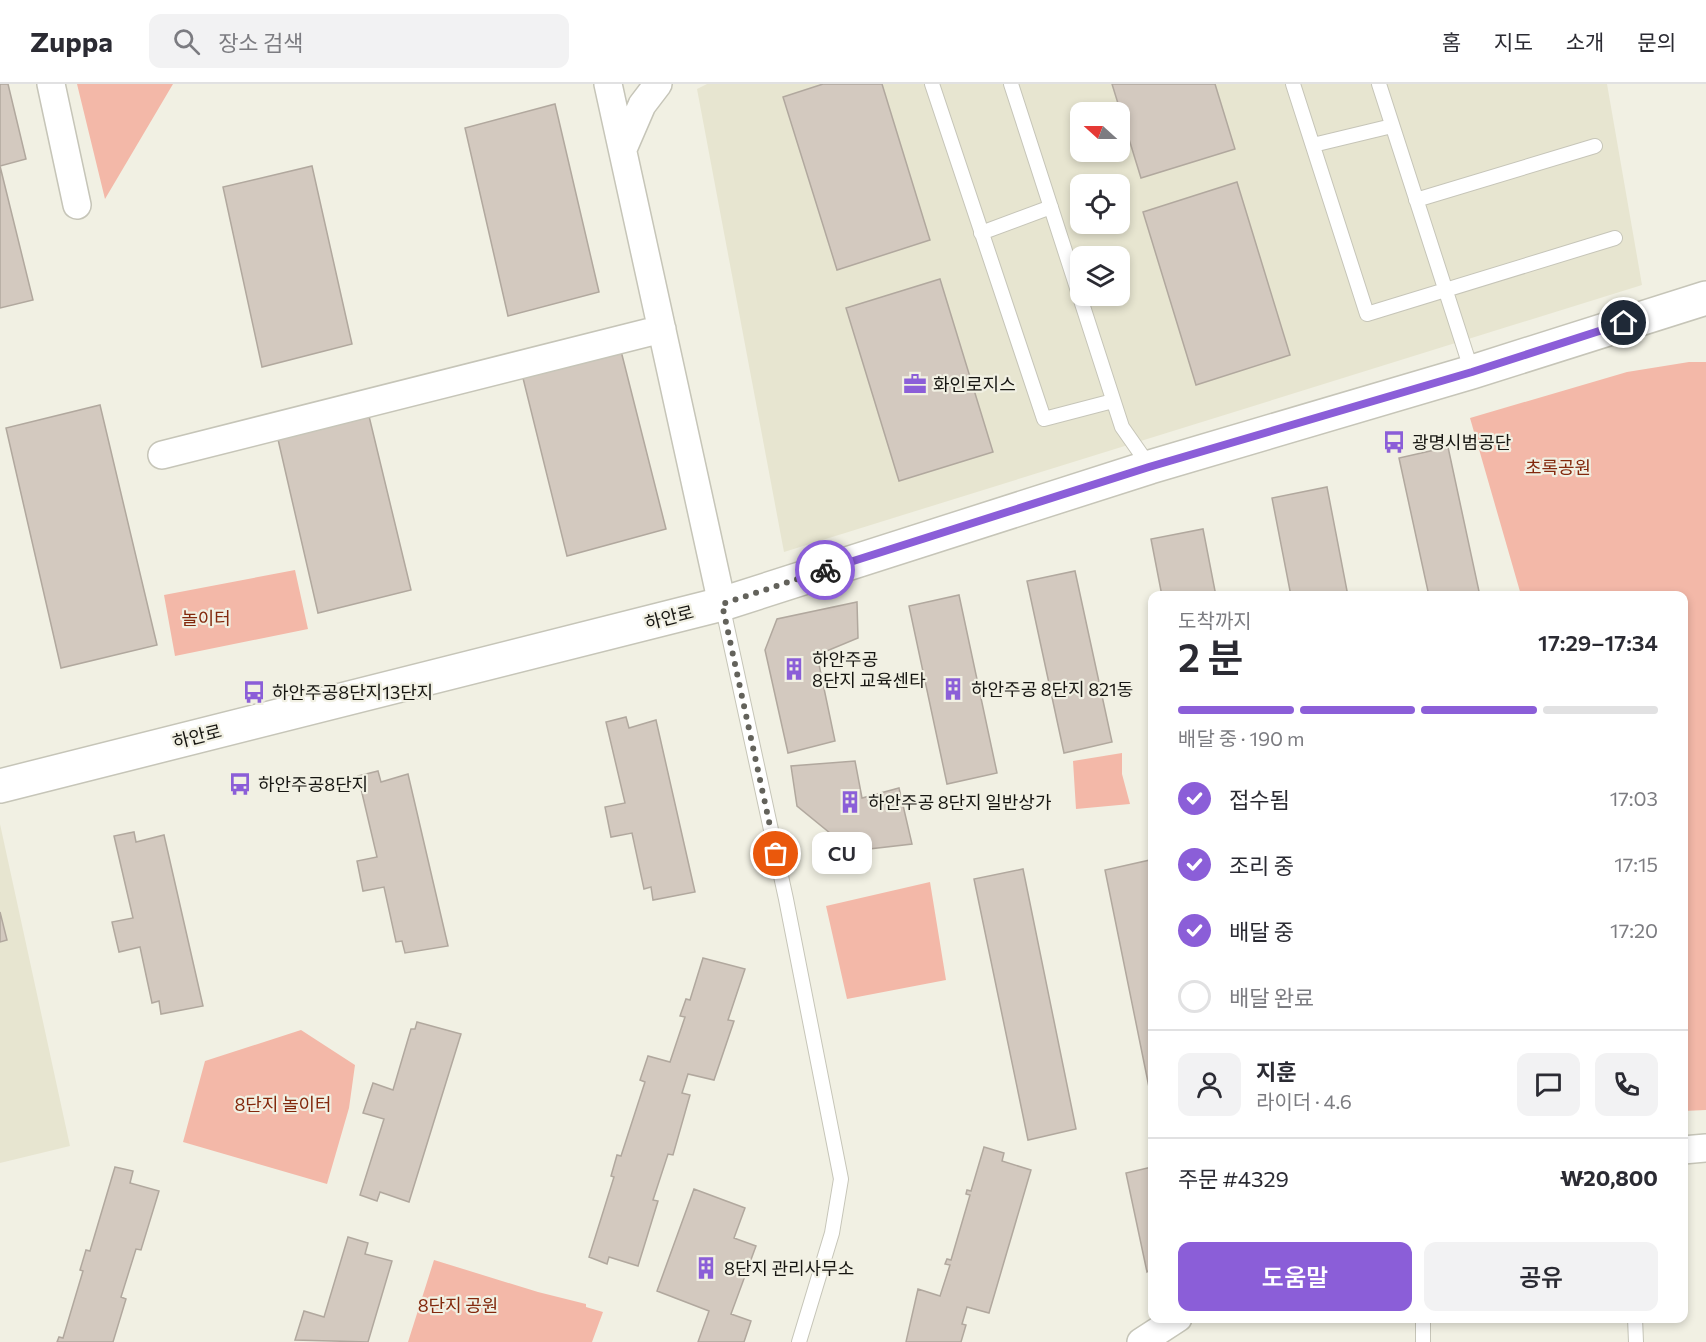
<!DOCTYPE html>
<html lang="ko">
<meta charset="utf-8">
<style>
body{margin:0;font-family:Commissioner,"Noto Sans KR",sans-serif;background:#f2f2f3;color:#2b2b33;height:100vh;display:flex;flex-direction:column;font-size:22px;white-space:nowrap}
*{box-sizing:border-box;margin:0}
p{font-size:20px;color:#7c7c81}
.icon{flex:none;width:33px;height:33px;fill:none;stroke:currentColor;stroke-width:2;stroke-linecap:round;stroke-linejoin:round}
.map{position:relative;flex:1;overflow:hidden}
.drawer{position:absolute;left:1148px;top:507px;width:540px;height:732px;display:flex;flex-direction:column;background:#fff;border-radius:12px;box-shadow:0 3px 9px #0003}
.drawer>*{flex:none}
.needle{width:39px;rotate:291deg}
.controls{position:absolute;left:1070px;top:18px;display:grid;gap:12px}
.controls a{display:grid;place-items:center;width:60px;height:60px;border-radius:12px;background:#fff;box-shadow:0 3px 9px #0003;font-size:30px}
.pin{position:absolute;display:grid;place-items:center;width:51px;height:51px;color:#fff;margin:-26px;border:3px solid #fff;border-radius:50%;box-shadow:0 2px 6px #0007}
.courier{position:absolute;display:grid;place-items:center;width:60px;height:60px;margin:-30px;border:4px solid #8b5ed8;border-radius:50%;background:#fff;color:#222;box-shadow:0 2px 8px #0007}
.bubble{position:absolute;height:42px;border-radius:12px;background:#fff;box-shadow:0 3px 9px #0003;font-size:20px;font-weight:600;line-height:42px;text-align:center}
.headline em{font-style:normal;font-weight:600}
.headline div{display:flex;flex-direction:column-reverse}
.headline{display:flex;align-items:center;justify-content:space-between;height:102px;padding:0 30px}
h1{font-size:39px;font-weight:600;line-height:45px}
.bar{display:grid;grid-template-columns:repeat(4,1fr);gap:9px 6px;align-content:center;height:72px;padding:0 30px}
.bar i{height:8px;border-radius:4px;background:#e1e1e2}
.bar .current{background:#8b5ed8}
.bar p{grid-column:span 4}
.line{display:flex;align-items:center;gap:15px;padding:0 30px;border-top:2px solid #e1e1e2}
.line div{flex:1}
.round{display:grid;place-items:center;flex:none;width:63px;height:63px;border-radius:12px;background:#f2f2f3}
ol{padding:0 30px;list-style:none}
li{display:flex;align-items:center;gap:18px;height:66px}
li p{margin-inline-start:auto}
li .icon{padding:6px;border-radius:50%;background:#8b5ed8;color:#fff;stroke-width:4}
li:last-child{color:#7c7c81}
li i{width:33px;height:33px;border:3px solid #e1e1e2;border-radius:50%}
.action{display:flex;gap:12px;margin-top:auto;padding:12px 30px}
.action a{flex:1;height:69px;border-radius:12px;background:#8b5ed8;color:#fff;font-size:24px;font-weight:600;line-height:69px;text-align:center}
.action a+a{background:#f2f2f3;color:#2b2b33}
header{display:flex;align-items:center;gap:36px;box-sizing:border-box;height:84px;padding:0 30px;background:#fff;border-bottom:2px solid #e1e1e2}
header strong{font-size:28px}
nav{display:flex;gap:33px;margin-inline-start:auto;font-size:21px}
.search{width:420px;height:54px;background:#f2f2f3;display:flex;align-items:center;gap:15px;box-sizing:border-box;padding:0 21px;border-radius:12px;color:#7c7c81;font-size:22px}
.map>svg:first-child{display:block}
</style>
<header>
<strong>Zuppa</strong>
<div class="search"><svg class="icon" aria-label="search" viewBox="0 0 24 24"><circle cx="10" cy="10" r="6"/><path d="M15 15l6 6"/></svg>장소 검색</div>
<nav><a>홈</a><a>지도</a><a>소개</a><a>문의</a></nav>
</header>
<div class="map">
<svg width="1706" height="1258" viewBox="0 0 1706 1258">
<rect width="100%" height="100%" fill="#f1f0e3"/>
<path fill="#e7e5d0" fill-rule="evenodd" d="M707 0H1607L1642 201 784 468 697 5ZM1080 28H1119V68H1080ZM1080 100H1119V140H1080ZM1080 172H1119V212H1080Z
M0 740 70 1062 0 1079Z"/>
<path fill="#f3b8a8" d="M77 0H173L105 115Z
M1689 278H1706V1026L1683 1027V512L1521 511 1470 334 1627 288Z
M295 486 308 545 175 572 164 511Z
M1122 669V690L1130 720 1076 725 1073 677Z
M930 798 946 896 847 915 826 822Z
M301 946 355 981 349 1024 327 1100 183 1058 205 977Z
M434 1176 538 1208 586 1220V1223L603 1228 592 1258H408Z"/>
<path fill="#d3c9bf" stroke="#b1a89e" stroke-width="1.5" d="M0 0H8L26 75 0 82 33 216 0 224Z
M823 0H882L930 156 837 186 783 13Z
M1112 0H1215L1235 65 1141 94Z
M555 20 599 208 508 232 465 44Z
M312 82 352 260 262 283 223 103Z
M1237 98 1290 271 1196 301 1143 128Z
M940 195 993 368 899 397 846 224Z
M619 259 666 445 567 472 521 286Z
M100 321 157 561 61 584 6 344Z
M368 328 411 506 318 529 277 351Z
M1448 363 1480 512H1429L1399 374Z
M1327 403 1348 512H1291L1272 414Z
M1203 445 1216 512H1162L1151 455Z
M1075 487 1112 658 1064 669 1027 497Z
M959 511 997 689 947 700 909 522Z
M857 518 858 554 817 571 835 657 788 669 765 566 777 535Z
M626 633 629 644 656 636 695 808 653 816 651 803 644 805 632 749 611 753 605 723 625 719 606 638Z
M855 677 862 714 899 704 912 760 852 767 797 722 791 682Z
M378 687 381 698 408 690 448 862 405 869 402 857 396 858 384 803 363 807 357 777 377 773 358 692Z
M134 748 136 758 164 751 203 922 161 930 159 917 152 919 140 863 119 868 112 838 133 834 114 752Z
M1150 776 1152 787V1018L1105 786Z
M1023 785 1076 1045 1028 1056 974 795Z
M0 828 7 856 0 858Z
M703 874 745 885 728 936 734 937 714 996 688 990 682 1009 690 1011 673 1071 668 1070 653 1116 658 1117 638 1182 609 1173 607 1180 589 1173 614 1093 611 1092 617 1071 621 1072 645 998 640 996 648 972 670 978 685 933 680 932 686 915 690 916Z
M417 938 461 950 409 1118 380 1108 377 1117 360 1111 384 1035 363 1029 373 999 393 1006 411 945H415Z
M984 1063 1004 1069 1002 1077 1031 1086 989 1229 967 1223 962 1240 966 1241 961 1258H906L918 1205 940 1212 950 1181 945 1180 947 1175 951 1176 970 1111 966 1110 967 1106 971 1107Z
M115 1083 133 1087 130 1099 159 1107 141 1166 136 1165 121 1213 126 1215 113 1258H57L59 1253 63 1254 83 1187 80 1186 86 1166 90 1167Z
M1152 1083V1184L1147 1188 1126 1089Z
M694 1105 745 1124 734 1154 756 1162 731 1230 751 1237 744 1258H698L709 1227 657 1207Z
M348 1153 368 1159 365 1170 392 1177 368 1258 295 1256 304 1227 324 1233Z"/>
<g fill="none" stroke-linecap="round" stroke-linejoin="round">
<g stroke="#c6c5b8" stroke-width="16">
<path id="service" d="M932 0 1044 335 1113 317
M1011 0 1122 343 1150 383
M1293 0 1367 230 1615 154
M1379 0 1472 288
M1313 61 1392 42
M1416 116 1595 62
M981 149 1051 123
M722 520 786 815 841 1095 832 1149 799 1258
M1635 1234 1636 1258
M1423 1258V1234"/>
</g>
<g stroke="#c6c5b8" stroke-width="30">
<path id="minor" d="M51 0 77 121
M608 0 722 520
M623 65 642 21 658 0
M162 371 662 245
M1683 1066 1706 1064
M1141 1258 1178 1234"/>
</g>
<g stroke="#c6c5b8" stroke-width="36">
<path id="tertiary" d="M0 702 722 520 1150 383 1472 288 1706 214"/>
</g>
<use href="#service" stroke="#fff" stroke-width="14"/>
<use href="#minor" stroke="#fff" stroke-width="27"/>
<use href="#tertiary" stroke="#fff" stroke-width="33"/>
</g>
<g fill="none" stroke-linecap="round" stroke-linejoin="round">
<path stroke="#63625b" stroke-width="6" stroke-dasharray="0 10.8" d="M776 770 722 520 825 486"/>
<path stroke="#8b5ed8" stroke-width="8" d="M825 486 1149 383 1472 288 1624 239"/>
</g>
<defs>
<g id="office-bare" transform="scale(1.8)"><path d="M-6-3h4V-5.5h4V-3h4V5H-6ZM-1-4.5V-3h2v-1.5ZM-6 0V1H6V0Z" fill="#8b5ed8" stroke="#f1f0e3" stroke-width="2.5" paint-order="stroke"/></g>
<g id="bus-bare" transform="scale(1.8)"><path d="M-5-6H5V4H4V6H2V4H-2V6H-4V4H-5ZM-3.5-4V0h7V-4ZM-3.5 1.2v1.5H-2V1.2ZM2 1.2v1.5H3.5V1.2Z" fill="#8b5ed8" stroke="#f1f0e3" stroke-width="2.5" paint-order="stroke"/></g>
<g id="building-bare" transform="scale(1.8)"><path d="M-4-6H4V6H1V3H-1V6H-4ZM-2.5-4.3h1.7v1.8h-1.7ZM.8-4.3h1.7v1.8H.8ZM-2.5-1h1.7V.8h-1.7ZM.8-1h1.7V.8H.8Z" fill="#8b5ed8" stroke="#f1f0e3" stroke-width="2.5" paint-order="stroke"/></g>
</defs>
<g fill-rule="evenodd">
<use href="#office-bare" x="915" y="300"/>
<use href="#bus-bare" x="1394" y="358"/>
<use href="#building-bare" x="794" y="585"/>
<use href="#building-bare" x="953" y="605"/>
<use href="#bus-bare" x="254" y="608"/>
<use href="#bus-bare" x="240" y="700"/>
<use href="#building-bare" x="850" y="718"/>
<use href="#building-bare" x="706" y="1184"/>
</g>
<g text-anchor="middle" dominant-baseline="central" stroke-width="4.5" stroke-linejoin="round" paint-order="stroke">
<g font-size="18" fill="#171612" stroke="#f1f0e3" text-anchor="start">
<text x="933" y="300">화인로지스</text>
<text x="1412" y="358">광명시범공단</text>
<text x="812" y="575">하안주공<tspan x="812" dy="21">8단지 교육센타</tspan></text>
<text x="971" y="605">하안주공 8단지 821동</text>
<text x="272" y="608">하안주공8단지13단지</text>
<text x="258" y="700">하안주공8단지</text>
<text x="868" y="718">하안주공 8단지 일반상가</text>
<text x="724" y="1184">8단지 관리사무소</text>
</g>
<g font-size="18" fill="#83290d" stroke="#f1f0e3">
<text x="1558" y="383">초록공원</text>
<text x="206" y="534">놀이터</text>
<text x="283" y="1020">8단지 놀이터</text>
<text x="458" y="1221">8단지 공원</text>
</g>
<g font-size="18" fill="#171612" stroke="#f1f0e3">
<text transform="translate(669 533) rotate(-14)">하안로</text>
<text transform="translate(197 652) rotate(-14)">하안로</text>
</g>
</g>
</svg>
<div class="controls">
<a><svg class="needle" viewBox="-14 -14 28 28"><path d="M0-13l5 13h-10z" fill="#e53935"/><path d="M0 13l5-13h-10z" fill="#7c7c81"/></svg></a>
<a><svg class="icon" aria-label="locate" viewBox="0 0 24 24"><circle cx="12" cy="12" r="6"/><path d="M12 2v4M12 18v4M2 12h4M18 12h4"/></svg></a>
<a><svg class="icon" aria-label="layers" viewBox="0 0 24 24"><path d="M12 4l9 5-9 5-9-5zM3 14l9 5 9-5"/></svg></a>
</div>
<div class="pin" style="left:776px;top:770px;background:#ea580c"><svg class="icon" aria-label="bag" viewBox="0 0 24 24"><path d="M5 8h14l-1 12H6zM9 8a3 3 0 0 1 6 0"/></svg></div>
<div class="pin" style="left:1624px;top:239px;background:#1f2937"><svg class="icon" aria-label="home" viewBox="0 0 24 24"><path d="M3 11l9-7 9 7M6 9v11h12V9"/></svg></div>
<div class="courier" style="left:825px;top:486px"><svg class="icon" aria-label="bike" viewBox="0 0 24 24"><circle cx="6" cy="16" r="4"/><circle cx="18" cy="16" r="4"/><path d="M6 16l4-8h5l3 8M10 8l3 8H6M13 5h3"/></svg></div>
<div class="bubble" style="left:812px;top:748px;width:60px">CU</div>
<section class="drawer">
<div class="headline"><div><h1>2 분</h1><p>도착까지</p></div><em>17:29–17:34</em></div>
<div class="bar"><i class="current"></i><i class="current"></i><i class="current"></i><i></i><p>배달 중 · 190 m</p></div>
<ol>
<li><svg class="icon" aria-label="check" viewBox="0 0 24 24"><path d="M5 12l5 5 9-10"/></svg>접수됨<p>17:03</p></li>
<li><svg class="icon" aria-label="check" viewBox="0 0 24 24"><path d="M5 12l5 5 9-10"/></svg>조리 중<p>17:15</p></li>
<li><svg class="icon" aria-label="check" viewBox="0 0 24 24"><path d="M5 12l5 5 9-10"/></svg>배달 중<p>17:20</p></li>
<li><i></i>배달 완료</li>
</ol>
<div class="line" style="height:108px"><a class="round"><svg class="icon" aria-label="person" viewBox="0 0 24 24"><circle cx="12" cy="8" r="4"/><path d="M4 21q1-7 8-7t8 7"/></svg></a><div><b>지훈</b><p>라이더 · 4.6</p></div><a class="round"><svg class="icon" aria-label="chat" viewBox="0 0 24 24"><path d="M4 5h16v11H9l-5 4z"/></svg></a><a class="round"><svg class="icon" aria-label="phone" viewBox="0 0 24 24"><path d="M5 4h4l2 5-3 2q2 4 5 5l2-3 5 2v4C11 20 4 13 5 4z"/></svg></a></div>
<div class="line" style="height:78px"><div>주문 #4329</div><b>₩20,800</b></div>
<div class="action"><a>도움말</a><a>공유</a></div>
</section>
</div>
